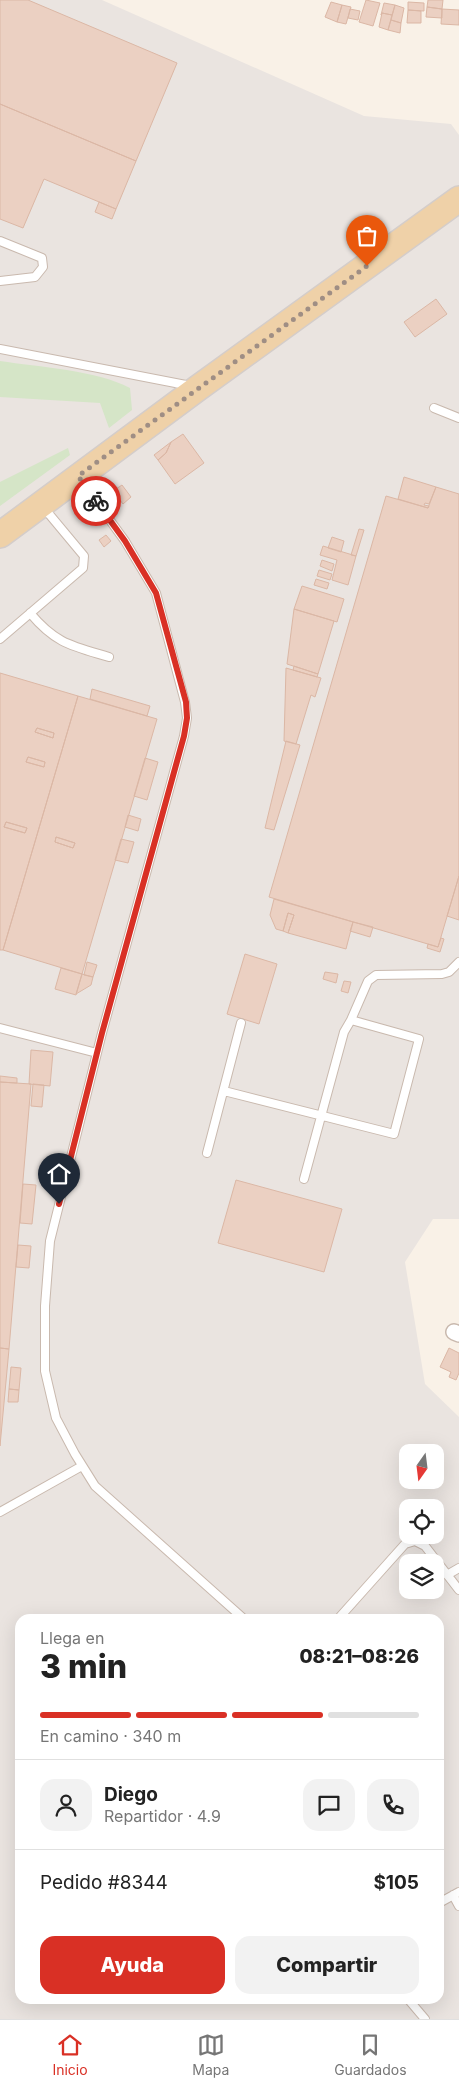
<!DOCTYPE html>
<html lang="es">
<meta charset="utf-8">
<style>
body{margin:0;font-family:Inter,sans-serif;background:#f2f2f2;color:#222;height:100vh;display:flex;flex-direction:column;font-size:19px;white-space:nowrap}
*{box-sizing:border-box;margin:0}
p{font-size:16px;color:#767676}
.icon{flex:none;width:28px;height:28px;fill:none;stroke:currentColor;stroke-width:2;stroke-linecap:round;stroke-linejoin:round}
.map{position:relative;flex:1;overflow:hidden}
.drawer{position:absolute;left:15px;top:1614px;width:429px;height:390px;display:flex;flex-direction:column;background:#fff;border-radius:15px;box-shadow:0 5px 20px #0002}
.drawer>*{flex:none}
.needle{width:32px;rotate:194deg}
.fabs{position:absolute;left:399px;top:1444px;display:grid;gap:10px}
.fabs a{display:grid;place-items:center;width:45px;height:45px;border-radius:10px;background:#fff;box-shadow:0 5px 20px #0002;font-size:25px}
.pin{position:absolute;display:grid;place-items:center;width:42px;height:42px;color:#fff;margin:-51px -21px;border-radius:50% 50% 50% 0;rotate:-45deg;box-shadow:0 0 5px #0007}
.pin .icon{rotate:45deg}
.courier{position:absolute;display:grid;place-items:center;width:50px;height:50px;margin:-25px;border:4px solid #d93025;border-radius:50%;background:#fff;color:#222;box-shadow:0 1px 6px #0007}
.headline em{font-style:normal;font-weight:800}
.headline div{display:flex;flex-direction:column-reverse}
.headline{display:flex;align-items:center;justify-content:space-between;height:85px;padding:0 25px}
h1{font-size:32px;font-weight:800;line-height:38px}
.bar{display:grid;grid-template-columns:repeat(4,1fr);gap:8px 5px;align-content:center;height:60px;padding:0 25px}
.bar i{height:6px;border-radius:4px;background:#e0e0e0}
.bar .active{background:#d93025}
.bar p{grid-column:span 4}
.line{display:flex;align-items:center;gap:12px;padding:0 25px;border-top:1px solid #e0e0e0}
.line div{flex:1}
.round{display:grid;place-items:center;flex:none;width:52px;height:52px;border-radius:15px;background:#f2f2f2}
.cta{display:flex;gap:10px;margin-top:auto;padding:10px 25px}
.cta a{flex:1;height:58px;border-radius:15px;background:#d93025;color:#fff;font-size:20px;font-weight:800;line-height:58px;text-align:center}
.cta a+a{background:#f2f2f2;color:#222}
.menu{display:flex;justify-content:space-around;align-items:center;height:70px;border-top:1px solid #e0e0e0;background:#fff;font-size:14px;color:#767676}
.menu a{display:grid;justify-items:center;gap:2px}
.menu .active{color:#d93025}
.map>svg:first-child{display:block}
</style>
<div class="map">
<svg width="459" height="2019" viewBox="0 0 459 2019">
<rect width="100%" height="100%" fill="#f9f1e7"/>
<path fill="#eae4e0" fill-rule="evenodd" d="M0 0H102L364 116 451 124 459 135V1219H433L405 1262 425 1384 459 1417V2019H0ZM408 1452H435V1480H408ZM408 1508H435V1535H408ZM408 1562H435V1590H408ZM20 1619H439V1999H20Z"/>
<path fill="#d5e5c7" d="M0 361C39 367 96 370 130 388L132 410 109 428 100 403 0 397Z
M68 448 70 455 0 506V482Z"/>
<path fill="#ebd0c2" stroke="#dbb7a5" fill-rule="evenodd" d="M0 0H28L177 63 136 161 0 104Z
M366 0 380 3 373 26 359 22Z
M428 0H443L442 9 427 7Z
M331 2 342 5 337 22 325 17Z
M408 2 424 3V11L408 10Z
M384 3 395 5 392 15 382 13 381 15Z
M342 5 351 7 346 24 337 22Z
M395 5 404 8 401 23 391 20Z
M427 7 442 9V18L426 17Z
M350 9 360 11 358 20 348 18Z
M442 9 459 10V25L441 24Z
M408 10 421 11V23H407Z
M382 13 392 15 388 30 379 27Z
M391 20 401 23 400 33 388 30Z
M0 104 136 161 116 209 44 179 23 228 0 219Z
M99 202 116 209 112 219 95 212Z
M436 299 447 314 415 337 404 322Z
M183 434 204 463 175 484 158 460 166 453 171 442Z
M171 442 166 453 158 460 154 455Z
M404 477 436 487 429 504 425 503 424 505 429 506 428 508 398 499Z
M122 485 131 497 123 504 113 491Z
M436 487 459 494V876L438 947 269 897 386 496 428 508Z
M359 529 364 530 356 556 351 555Z
M106 535 111 541 104 547 99 540Z
M332 537 344 541 341 552 328 548Z
M323 546 356 556 348 585 332 580 337 560 320 555Z
M322 560 334 564 332 571 320 566Z
M319 570 332 574 330 580 317 576Z
M316 579 329 583 327 589 314 585Z
M302 586 344 599 337 622 294 609Z
M294 609 334 621 318 674 287 664Z
M294 666 318 674 317 677 293 670Z
M286 668 321 678 315 697 311 695 296 744 284 741Z
M0 673 78 696 3 950H0ZM37 728 54 733 53 738 35 732ZM28 757 45 762 44 767 26 762ZM6 822 27 828 25 833 4 827Z
M92 689 150 706 147 716 90 699Z
M78 696 157 719 82 974 3 950ZM56 837 75 843 73 848 55 842Z
M37 728 54 733 53 738 35 732Z
M286 741 300 745 274 830 265 828Z
M28 757 45 762 44 767 26 762Z
M145 758 158 762 147 800 134 796Z
M128 815 141 819 138 831 125 827Z
M6 822 27 828 25 833 4 827Z
M56 837 75 843 73 848 55 842Z
M121 839 134 842 128 863 115 860Z
M459 876V920L447 916Z
M274 899 353 922 346 949 288 933 294 915 288 913 283 931 276 929 270 915Z
M288 913 294 915 288 933 283 931Z
M353 922 373 927 370 937 350 931Z
M441 938 444 939 440 952 427 948 428 944 438 947Z
M245 954 277 964 259 1024 227 1014Z
M87 962 97 965 93 977 84 975Z
M61 968 82 974 76 995 55 989Z
M325 972 338 974 336 983 323 979Z
M82 974 93 977 91 985 76 994Z
M344 981 351 982 348 993 341 991Z
M31 1050 53 1052 50 1086 29 1084Z
M0 1076 17 1078V1083L0 1082Z
M0 1082 31 1084 9 1349 0 1348Z
M33 1084 44 1085 42 1107 31 1106Z
M236 1180 342 1209 324 1272 218 1243Z
M23 1184 36 1185 32 1224 20 1223Z
M18 1245 31 1246 29 1268 16 1267Z
M0 1348 9 1349 0 1446Z
M449 1348 459 1353V1373L456 1380 449 1377 451 1372 440 1367Z
M11 1367 21 1368 19 1390 9 1389Z
M9 1389 19 1390 18 1402H8Z"/>
<g fill="none" stroke-linecap="round" stroke-linejoin="round">
<g stroke="#c9b9ae" stroke-width="10">
<path id="lane" d="M0 241 42 258 43 267 35 277 0 281
M0 349 191 386
M434 408 459 418
M80 479 125 541 156 593 185 702 187 718 184 736 102 1033 50 1241 45 1306V1371L56 1418 75 1454 95 1486 244 1619
M30 613C56 644 72 646 109 657
M0 639 83 568 84 556 44 508
M0 1028 97 1053
M224 1091 394 1134 419 1039 351 1020 368 981 376 975 442 974 449 972 459 962
M207 1153 241 1023
M304 1179 344 1032 351 1020
M0 1512 82 1466
M447 1575 459 1568
M338 1619 405 1544 415 1541 425 1546 459 1590
M453 1895 459 1906
M439 1903 459 1892
M408 1999 425 2019"/>
</g>
<g stroke="#c9b9ae" stroke-width="18">
<path id="street" d="M454 1332 459 1334"/>
</g>
<g stroke="#d4cdca" stroke-width="28">
<path id="primary" d="M0 535 198 388 459 199"/>
</g>
<use href="#lane" stroke="#fff" stroke-width="8"/>
<use href="#street" stroke="#fff" stroke-width="15"/>
<use href="#primary" stroke="#efd1a8" stroke-width="25"/>
</g>
<g fill="none" stroke-linecap="round" stroke-linejoin="round">
<path stroke="#9f8e84" stroke-width="5" stroke-dasharray="0 9" d="M96 501 78 476 367 266"/>
<path stroke="#d93025" stroke-width="6" d="M59 1204 102 1033 184 736 187 718 186 702 156 593 125 541 96 501"/>
</g>
</svg>
<div class="fabs">
<a><svg class="needle" viewBox="-14 -14 28 28"><path d="M0-13l5 13h-10z" fill="#e53935"/><path d="M0 13l5-13h-10z" fill="#767676"/></svg></a>
<a><svg class="icon" aria-label="locate" viewBox="0 0 24 24"><circle cx="12" cy="12" r="6"/><path d="M12 2v4M12 18v4M2 12h4M18 12h4"/></svg></a>
<a><svg class="icon" aria-label="layers" viewBox="0 0 24 24"><path d="M12 4l9 5-9 5-9-5zM3 14l9 5 9-5"/></svg></a>
</div>
<div class="pin" style="left:367px;top:266px;background:#ea580c"><svg class="icon" aria-label="bag" viewBox="0 0 24 24"><path d="M5 8h14l-1 12H6zM9 8a3 3 0 0 1 6 0"/></svg></div>
<div class="pin" style="left:59px;top:1204px;background:#1f2937"><svg class="icon" aria-label="home" viewBox="0 0 24 24"><path d="M3 11l9-7 9 7M6 9v11h12V9"/></svg></div>
<div class="courier" style="left:96px;top:501px"><svg class="icon" aria-label="bike" viewBox="0 0 24 24"><circle cx="6" cy="16" r="4"/><circle cx="18" cy="16" r="4"/><path d="M6 16l4-8h5l3 8M10 8l3 8H6M13 5h3"/></svg></div>
<section class="drawer">
<div class="headline"><div><h1>3 min</h1><p>Llega en</p></div><em>08:21–08:26</em></div>
<div class="bar"><i class="active"></i><i class="active"></i><i class="active"></i><i></i><p>En camino · 340 m</p></div>
<div class="line" style="height:90px"><a class="round"><svg class="icon" aria-label="person" viewBox="0 0 24 24"><circle cx="12" cy="8" r="4"/><path d="M4 21q1-7 8-7t8 7"/></svg></a><div><b>Diego</b><p>Repartidor · 4.9</p></div><a class="round"><svg class="icon" aria-label="chat" viewBox="0 0 24 24"><path d="M4 5h16v11H9l-5 4z"/></svg></a><a class="round"><svg class="icon" aria-label="phone" viewBox="0 0 24 24"><path d="M5 4h4l2 5-3 2q2 4 5 5l2-3 5 2v4C11 20 4 13 5 4z"/></svg></a></div>
<div class="line" style="height:65px"><div>Pedido #8344</div><b>$105</b></div>
<div class="cta"><a>Ayuda</a><a>Compartir</a></div>
</section>
</div>
<nav class="menu">
<a class="active"><svg class="icon" aria-label="home" viewBox="0 0 24 24"><path d="M3 11l9-7 9 7M6 9v11h12V9"/></svg>Inicio</a>
<a><svg class="icon" aria-label="map" viewBox="0 0 24 24"><path d="M3 6l6-2 6 2 6-2v14l-6 2-6-2-6 2zM9 4v14M15 6v14"/></svg>Mapa</a>
<a><svg class="icon" aria-label="saved" viewBox="0 0 24 24"><path d="M7 4h10v16l-5-4-5 4z"/></svg>Guardados</a>
</nav>
